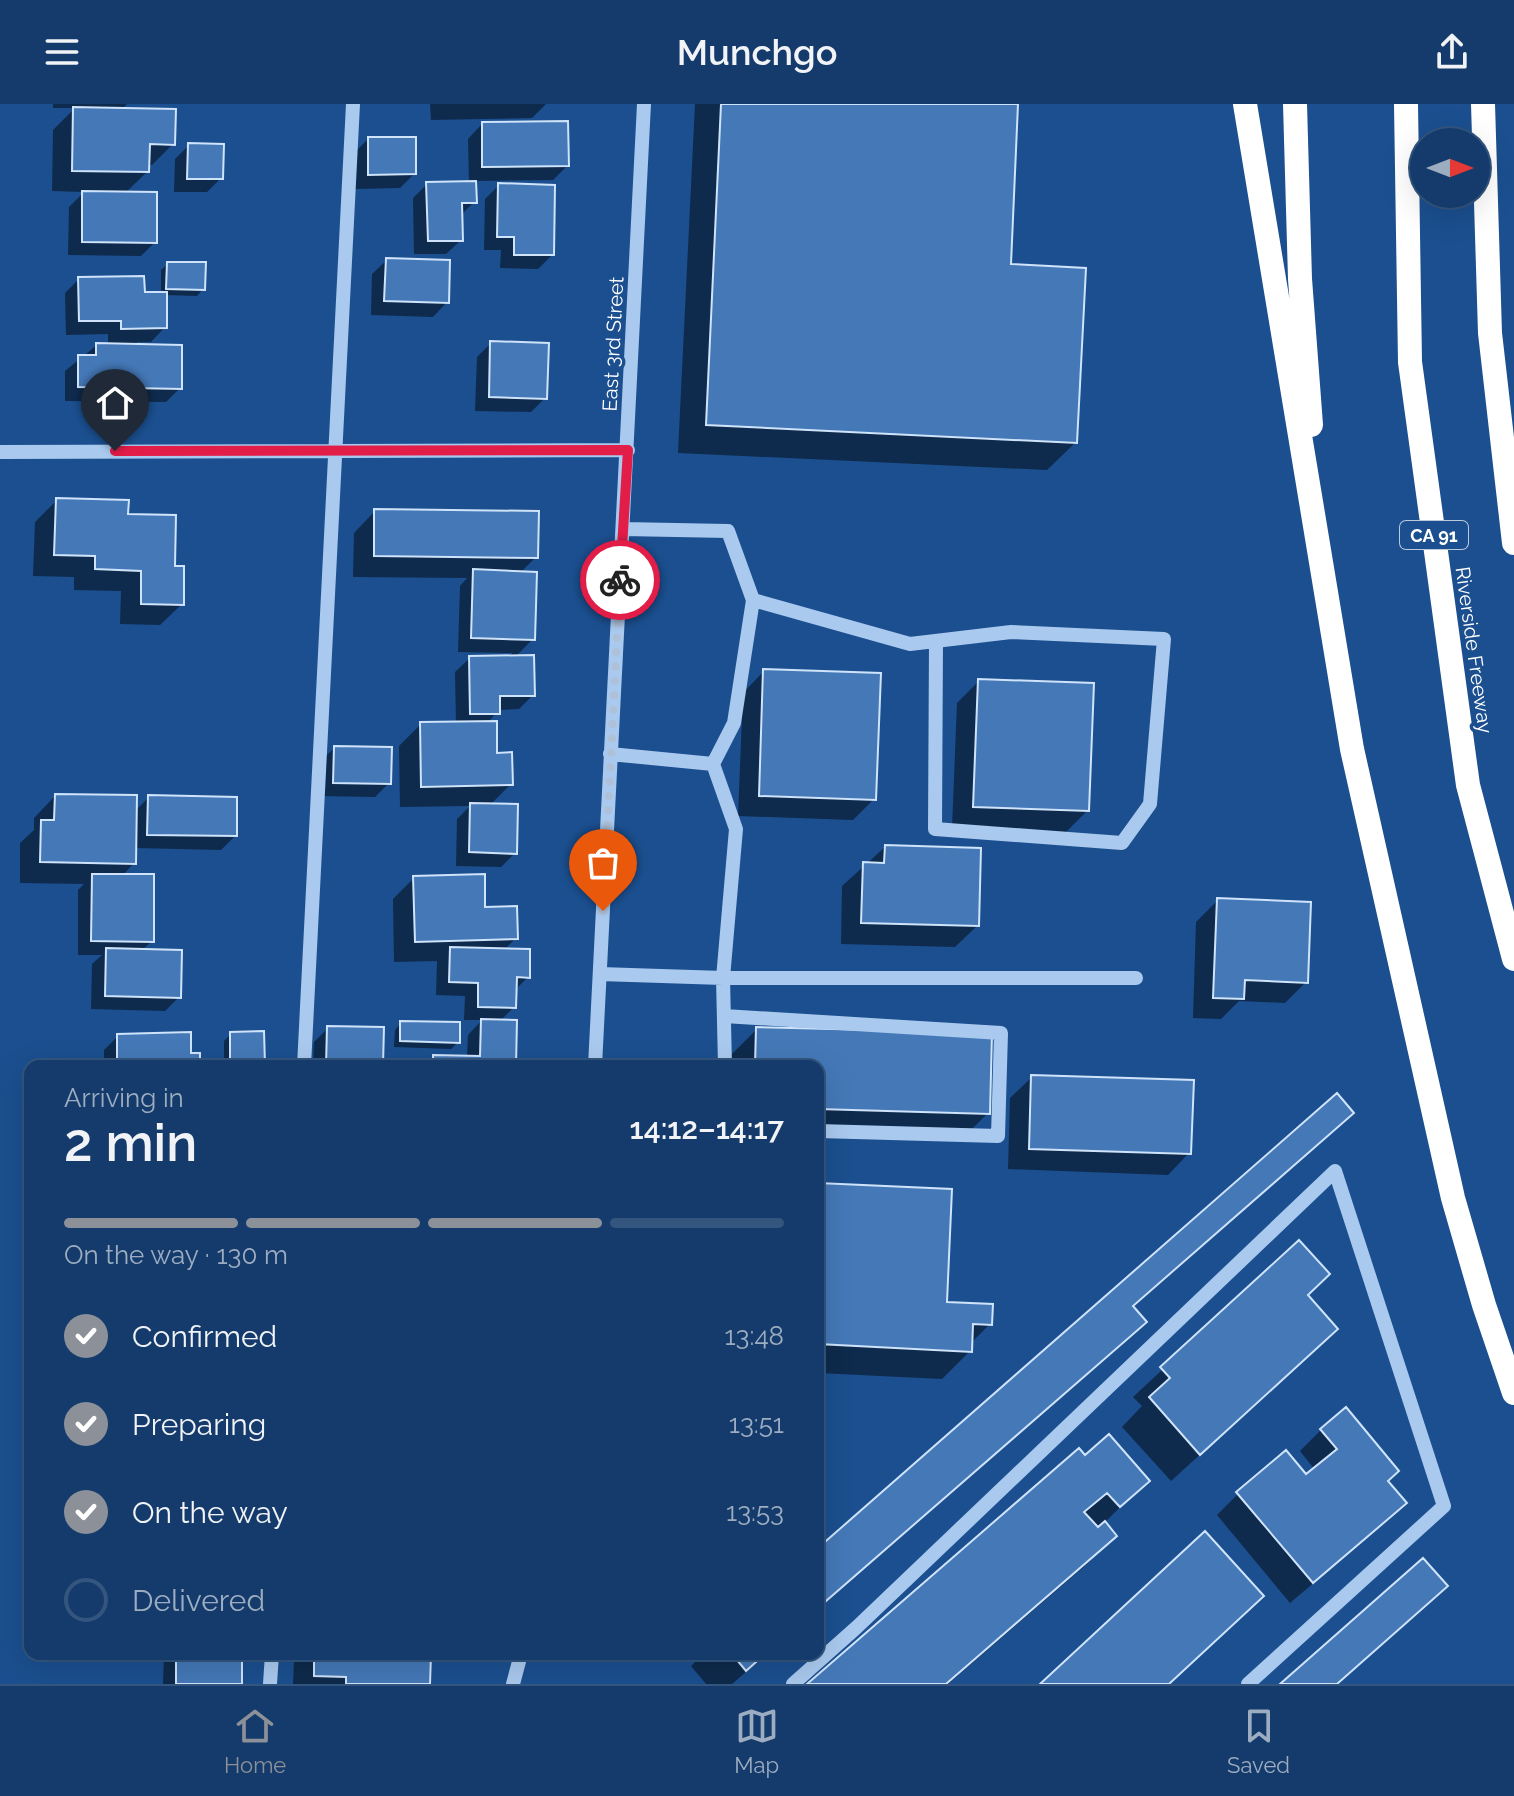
<!DOCTYPE html>
<meta charset="utf-8">
<style>
body{margin:0;font-family:Raleway,sans-serif;background:#214673;color:#f1f3f6;height:100vh;display:flex;flex-direction:column;font-size:30px;white-space:nowrap}
*{box-sizing:border-box;margin:0}
p{font-size:26px;color:#9dadc1}
.icon{flex:none;width:44px;height:44px;fill:none;stroke:currentColor;stroke-width:2;stroke-linecap:round;stroke-linejoin:round}
.map{position:relative;flex:1;overflow:hidden}
.sheet{position:absolute;left:24px;top:956px;width:800px;height:600px;display:flex;flex-direction:column;background:#143b6b;border-radius:16px;box-shadow:0 8px 32px #0002,0 0 0 2px #33557e}
.sheet>*{flex:none}
.needle{width:52px;rotate:90deg}
.fabs{position:absolute;left:1410px;top:24px;display:grid;gap:16px}
.fabs a{display:grid;place-items:center;width:80px;height:80px;border-radius:50%;background:#143b6b;box-shadow:0 8px 32px #0002,0 0 0 2px #33557e;font-size:40px}
.pin{position:absolute;display:grid;place-items:center;width:68px;height:68px;color:#fff;margin:-82px -34px;border-radius:50% 50% 50% 0;rotate:-45deg;box-shadow:0 0 8px #0007}
.pin .icon{rotate:45deg}
.courier{position:absolute;display:grid;place-items:center;width:80px;height:80px;margin:-40px;border:6px solid #e11d48;border-radius:50%;background:#fff;color:#222;box-shadow:0 2px 10px #0007}
.summary em{font-style:normal;font-weight:600}
.summary div{display:flex;flex-direction:column-reverse}
.summary{display:flex;align-items:center;justify-content:space-between;height:136px;padding:0 40px}
h1{font-size:52px;font-weight:600;line-height:60px}
.bar{display:grid;grid-template-columns:repeat(4,1fr);gap:12px 8px;align-content:center;height:96px;padding:0 40px}
.bar i{height:10px;border-radius:6px;background:#33557e}
.bar .current{background:#8c9099}
.bar p{grid-column:span 4}
ol{padding:0 40px;list-style:none}
li{display:flex;align-items:center;gap:24px;height:88px}
li p{margin-inline-start:auto}
li .icon{padding:8px;border-radius:50%;background:#8c9099;color:#fff;stroke-width:4}
li:last-child{color:#9dadc1}
li i{width:44px;height:44px;border:4px solid #33557e;border-radius:50%}
header{display:flex;justify-content:space-between;align-items:center;height:104px;padding:0 40px;background:#143b6b;font-size:36px;font-weight:600}
.tab-bar{display:flex;justify-content:space-around;align-items:center;height:112px;border-top:2px solid #33557e;background:#143b6b;font-size:22px;color:#9dadc1}
.tab-bar a{display:grid;justify-items:center;gap:4px}
.tab-bar .current{color:#8c9099}
.map>svg:first-child{display:block}
</style>
<header><svg class="icon" aria-label="menu" viewBox="0 0 24 24"><path d="M4 6h16M4 12h16M4 18h16"/></svg>Munchgo<svg class="icon" aria-label="share" viewBox="0 0 24 24"><path d="M12 15V3M7 8l5-5 5 5M5 13v7h14v-7"/></svg></header>
<div class="map">
<svg width="1514" height="1580" viewBox="0 0 1514 1580">
<rect width="100%" height="100%" fill="#1b4f8f"/>
<path fill="#0007" d="M53 0H127L121 6 173 40 152 61H147V68L125 89 155 138 141 152 68 151 69 103 84 88 52 87 53 26 75 4H53Z
M430 0H546L532 14 431 16Z
M695 0H1016L1009 162 1076 338 1047 366 678 349Z
M482 20 567 62 553 76 474 77V98L460 112 461 136 446 150H414L413 94 427 80 469 79 468 35Z
M368 35 414 70 400 84 355 85 354 49Z
M189 41 221 74 207 88H174L175 55Z
M499 81 552 151 538 165 500 164 501 146H484L485 95Z
M387 156 447 198 433 213 371 211 372 170Z
M168 160 203 185 197 192 165 191V223L151 238H137V242L180 284 166 298 65 297V267L97 241H108V230L66 231 65 189 79 175 143 190H161V166Z
M491 239 545 294 531 308 475 307 477 253Z
M57 396 126 412 173 464 182 500 160 521 120 520 121 487 74 486V473L33 472 35 418Z
M375 407 536 453 520 469 533 535 515 553 533 591 519 605 498 606 488 619 495 651 511 680 490 701 515 749 501 763 456 762 457 715 470 702 400 703 399 642 421 620H456L455 568 470 554 512 553V549L458 548 460 482 467 474 353 473 354 429Z
M764 567 874 695 853 716 738 712 743 589Z
M979 577 1087 707 1066 728 952 724 957 599Z
M334 644 389 679 375 693 319 692 320 658Z
M55 692 135 707 149 693 235 732 221 746 135 744 134 759 122 772 152 837 141 847 179 893 165 907 91 905 92 860 102 851H78V786L84 780 20 779V739L34 726V714Z
M885 743 977 822 955 843 841 840 842 782Z
M414 774 483 805 516 834 503 847 528 873 514 887V903L499 918 514 962H425L434 953 467 954 468 931 482 916H464L465 892 436 891 437 857 394 858 393 795Z
M1218 796 1306 878 1285 899 1239 897 1221 915 1193 914 1196 818Z
M401 919 458 938 451 945 394 943 395 926Z
M328 924 381 962H313L314 938Z
M757 925 988 1009 960 1037 818 1033V962H728L729 953Z
M231 930 263 960 224 962V937Z
M118 932 189 951 198 962H104V946Z
M1032 973 1189 1049 1168 1071 1008 1065 1010 994Z
M1351 1009 1323 1037 1132 1204 1144 1218 1116 1246 818 1505V1447Z
M818 1081 945 1200 990 1220 970 1240V1247L942 1275 818 1269Z
M1299 1139 1306 1192 1307 1253 1171 1377 1122 1323 1142 1302 1133 1293Z
M1321 1326 1386 1377 1404 1399 1383 1420 1290 1499 1217 1411 1238 1390 1306 1373 1315 1366 1300 1347Z
M1085 1354 1147 1377 1104 1419 1115 1432 1087 1460 948 1580H810Z
M164 1550H240V1580H163Z
M299 1550H429L428 1580H293L294 1555Z
M703 1550H767L732 1580H706L691 1562Z"/>
<path fill="#4478b7" stroke="#cfe3fa" stroke-width="2" d="M721 0H1018L1011 160 1086 164 1077 339 706 321Z
M73 3 176 5 175 41 150 40 149 68 72 67Z
M568 17 569 62 482 63V18Z
M368 33H416V70L368 71Z
M188 39 224 40 223 75H187Z
M476 77 477 99H462L463 137H428L426 78Z
M498 79 555 81 554 151H514V133H497Z
M82 87 157 88V139L82 138Z
M386 154 450 156 449 199 384 197Z
M167 158H206L205 186 166 185Z
M144 172 145 188H167V224L121 225V217H79L78 173Z
M490 237 549 239 547 295 489 293Z
M96 239 182 241V285L78 283V251H96Z
M56 394 129 396 128 410 176 411 175 462H184V501L141 500V467L95 465V452L54 451Z
M374 405 539 407 538 454 374 452Z
M473 465 537 468 535 536 471 534Z
M534 551 535 592H500V610H470L469 552Z
M763 565 881 569 876 696 759 692Z
M978 575 1094 579 1089 707 973 703Z
M497 617V649L512 648 513 681 421 683 420 618Z
M334 642 392 643 391 680 333 679Z
M55 690 137 691 136 760 40 758 41 716H54Z
M148 691 237 693V732L147 731Z
M470 699 518 700 517 750 469 748Z
M885 741 981 744 979 822 861 819 863 758 884 759Z
M92 770H154V838L91 837Z
M485 770V803L517 802 518 835 415 838 413 772Z
M1217 794 1311 798 1308 879 1245 876 1244 895 1213 894Z
M450 843 530 845V874L517 873 516 904 478 903V879L449 878Z
M106 844 182 846 181 894 105 892Z
M481 915 517 916 516 962H433V951L480 952Z
M400 917 460 918V939L400 937Z
M327 922 384 923 383 962H326Z
M756 923 992 929 990 1010 818 1005V962H755Z
M264 927 265 961 230 962V928Z
M191 928V949H200V962H117V930Z
M1031 971 1194 976 1191 1050 1029 1045Z
M1337 989 1354 1009 1133 1202 1147 1218 818 1504V1444Z
M818 1079 952 1085 947 1198 993 1200 992 1221 973 1220 972 1248 818 1240Z
M1299 1136 1330 1170 1308 1191 1338 1225 1200 1351 1149 1293 1170 1274 1160 1263Z
M1346 1303 1399 1367 1388 1377 1407 1399 1313 1479 1236 1388 1286 1346 1306 1370 1337 1345 1320 1325Z
M1109 1330 1150 1377 1120 1403 1107 1389 1084 1408 1098 1423 1105 1417 1117 1432 946 1580H807L1079 1344 1085 1351Z
M1205 1427 1264 1492 1169 1580H1040Z
M1423 1454 1448 1482 1337 1580H1280Z
M176 1550H242V1580H176Z
M314 1550H431L430 1580H346V1573L314 1572Z
M732 1550H765L746 1567Z"/>
<g fill="none" stroke-linecap="round" stroke-linejoin="round">
<path stroke="#a9c9ee" stroke-width="14" d="M0 348 628 346
M623 425 728 427 753 496 734 619 713 660
M753 496 910 540 1011 528 1164 535 1150 700 1122 739 935 725 936 537
M610 650 713 660 736 725 723 874 725 962
M600 870 723 874H1136
M724 912 1001 929 998 1032 818 1027
M304 962 353 0
M595 962 644 0
M270 1580 272 1550
M513 1580 521 1550
M793 1580 857 1523 1335 1067 1444 1402 1248 1580"/>
<path stroke="#fff" stroke-width="24" d="M1245 0 1352 645 1453 1094 1484 1201 1514 1289
M1295 0 1300 175 1311 321
M1406 0 1410 258 1468 681 1514 855
M1483 0 1490 229 1514 439"/>
</g>
<g fill="none" stroke-linecap="round" stroke-linejoin="round">
<path stroke="#afc1d8" stroke-width="8" stroke-dasharray="0 14.4" d="M603 807 620 476"/>
<path stroke="#e11d48" stroke-width="10" d="M115 347 628 346 620 476"/>
</g>
<g text-anchor="middle" dominant-baseline="central" stroke-width="7" stroke-linejoin="round" paint-order="stroke">
<rect fill="#1b4f8f" stroke="#bbcadd" stroke-width="2" x="1400" y="417" width="68" height="28" rx="6"/>
<g font-size="18" font-weight="bold" fill="#fff">
<text x="1434" y="431">CA 91</text>
</g>
<g font-size="20" fill="#fff" stroke="#1b4f8f">
<text transform="translate(613 240) rotate(-87)">East 3rd Street</text>
<text transform="translate(1474 546) rotate(82)">Riverside Freeway</text>
</g>
</g>
</svg>
<div class="fabs">
<a><svg class="needle" viewBox="-14 -14 28 28"><path d="M0-13l5 13h-10z" fill="#e53935"/><path d="M0 13l5-13h-10z" fill="#9dadc1"/></svg></a>
</div>
<div class="pin" style="left:603px;top:807px;background:#ea580c"><svg class="icon" aria-label="bag" viewBox="0 0 24 24"><path d="M5 8h14l-1 12H6zM9 8a3 3 0 0 1 6 0"/></svg></div>
<div class="pin" style="left:115px;top:347px;background:#1f2937"><svg class="icon" aria-label="home" viewBox="0 0 24 24"><path d="M3 11l9-7 9 7M6 9v11h12V9"/></svg></div>
<div class="courier" style="left:620px;top:476px"><svg class="icon" aria-label="bike" viewBox="0 0 24 24"><circle cx="6" cy="16" r="4"/><circle cx="18" cy="16" r="4"/><path d="M6 16l4-8h5l3 8M10 8l3 8H6M13 5h3"/></svg></div>
<section class="sheet">
<div class="summary"><div><h1>2 min</h1><p>Arriving in</p></div><em>14:12–14:17</em></div>
<div class="bar"><i class="current"></i><i class="current"></i><i class="current"></i><i></i><p>On the way · 130 m</p></div>
<ol>
<li><svg class="icon" aria-label="check" viewBox="0 0 24 24"><path d="M5 12l5 5 9-10"/></svg>Confirmed<p>13:48</p></li>
<li><svg class="icon" aria-label="check" viewBox="0 0 24 24"><path d="M5 12l5 5 9-10"/></svg>Preparing<p>13:51</p></li>
<li><svg class="icon" aria-label="check" viewBox="0 0 24 24"><path d="M5 12l5 5 9-10"/></svg>On the way<p>13:53</p></li>
<li><i></i>Delivered</li>
</ol>
</section>
</div>
<nav class="tab-bar">
<a class="current"><svg class="icon" aria-label="home" viewBox="0 0 24 24"><path d="M3 11l9-7 9 7M6 9v11h12V9"/></svg>Home</a>
<a><svg class="icon" aria-label="map" viewBox="0 0 24 24"><path d="M3 6l6-2 6 2 6-2v14l-6 2-6-2-6 2zM9 4v14M15 6v14"/></svg>Map</a>
<a><svg class="icon" aria-label="saved" viewBox="0 0 24 24"><path d="M7 4h10v16l-5-4-5 4z"/></svg>Saved</a>
</nav>
